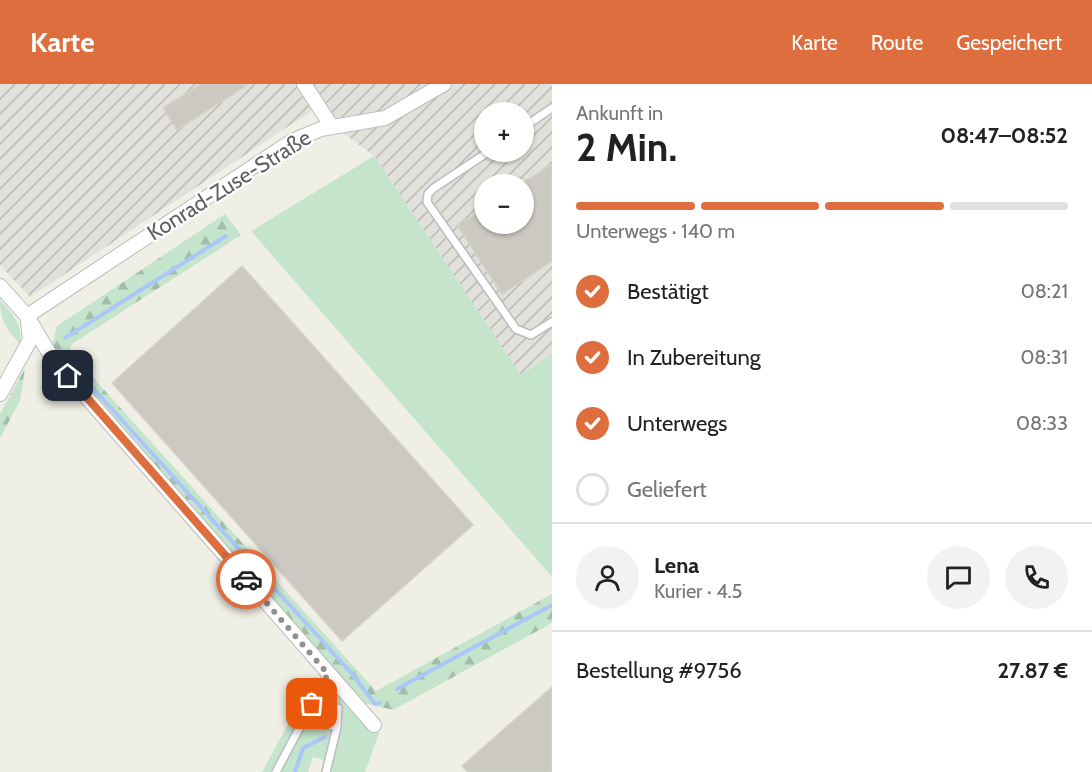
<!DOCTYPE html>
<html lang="de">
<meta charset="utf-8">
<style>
body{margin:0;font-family:Cabin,sans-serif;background:#f2f2f2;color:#222;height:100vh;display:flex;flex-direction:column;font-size:22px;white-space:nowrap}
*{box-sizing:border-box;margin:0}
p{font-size:20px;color:#767676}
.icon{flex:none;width:33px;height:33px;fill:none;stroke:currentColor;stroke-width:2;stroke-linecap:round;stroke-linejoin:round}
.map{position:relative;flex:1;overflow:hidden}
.details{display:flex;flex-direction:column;background:#fff;width:540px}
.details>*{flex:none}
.fabs{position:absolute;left:474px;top:18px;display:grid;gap:12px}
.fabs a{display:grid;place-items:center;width:60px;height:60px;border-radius:50%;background:#fff;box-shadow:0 2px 4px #0004;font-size:30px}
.pin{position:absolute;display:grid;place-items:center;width:51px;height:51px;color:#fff;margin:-26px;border-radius:12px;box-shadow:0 3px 9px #0006}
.courier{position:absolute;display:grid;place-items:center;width:60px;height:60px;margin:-30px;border:4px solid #de6e3d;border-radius:50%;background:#fff;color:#222;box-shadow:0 2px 8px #0007}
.headline em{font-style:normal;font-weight:700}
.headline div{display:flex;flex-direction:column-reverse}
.headline{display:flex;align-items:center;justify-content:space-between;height:102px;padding:0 24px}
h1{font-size:39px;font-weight:700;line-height:45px}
.bar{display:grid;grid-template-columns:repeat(4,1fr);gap:9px 6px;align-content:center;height:72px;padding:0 24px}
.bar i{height:8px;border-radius:4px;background:#e0e0e0}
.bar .selected{background:#de6e3d}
.bar p{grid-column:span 4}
.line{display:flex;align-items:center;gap:15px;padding:0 24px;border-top:2px solid #e0e0e0}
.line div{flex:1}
.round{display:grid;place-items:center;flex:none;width:63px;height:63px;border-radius:32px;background:#f2f2f2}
ol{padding:0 24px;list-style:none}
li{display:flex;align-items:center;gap:18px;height:66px}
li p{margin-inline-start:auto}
li .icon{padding:6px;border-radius:50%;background:#de6e3d;color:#fff;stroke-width:4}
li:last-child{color:#767676}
li i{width:33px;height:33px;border:3px solid #e0e0e0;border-radius:50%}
header{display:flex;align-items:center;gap:36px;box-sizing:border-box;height:84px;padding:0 30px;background:#de6e3d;color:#fff}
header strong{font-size:28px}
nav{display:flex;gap:33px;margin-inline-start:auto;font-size:21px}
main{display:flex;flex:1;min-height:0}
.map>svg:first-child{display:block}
</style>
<header>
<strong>Karte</strong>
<nav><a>Karte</a><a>Route</a><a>Gespeichert</a></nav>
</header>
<main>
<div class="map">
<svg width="552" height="688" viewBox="0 0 552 688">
<defs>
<pattern id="industrial-furrows" width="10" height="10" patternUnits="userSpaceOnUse" patternTransform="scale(1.5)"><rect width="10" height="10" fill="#e1e0da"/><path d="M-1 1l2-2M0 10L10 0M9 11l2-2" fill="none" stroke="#bab9b4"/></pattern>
<pattern id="forest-firs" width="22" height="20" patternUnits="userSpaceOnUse" patternTransform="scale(1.5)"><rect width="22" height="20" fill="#c4e5cc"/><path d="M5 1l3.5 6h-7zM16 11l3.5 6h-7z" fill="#a2bda9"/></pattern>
</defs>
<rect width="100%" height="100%" fill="#efefe6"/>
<path fill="url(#industrial-furrows)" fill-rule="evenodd" d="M0 0H552V270L521 291 374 72 313 26 30 213 0 181ZM484 28H524V68H484ZM484 100H524V140H484Z"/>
<path fill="#c4e5cc" d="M374 72 521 291 552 270V493L251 147Z
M0 216C13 230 23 241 20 260 7 245 0 237 0 216Z
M314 593 320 597 273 688H262Z
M334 602 340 604 379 649 365 688H329L343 641V623L336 616 323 617V635H320L316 621 327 604Z
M312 642H325L331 647 324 676 313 673 308 688H279L300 647Z"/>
<path fill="url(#forest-firs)" d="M225 130 241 151 72 260 69 267 376 607 552 510V539L393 626 364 619 57 275 51 265 57 242Z
M25 284 20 317 0 354V330Z"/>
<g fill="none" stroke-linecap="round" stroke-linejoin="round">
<path stroke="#acc6f9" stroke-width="4" d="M65 254 226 152
M62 270 354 592 375 620 380 619
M397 605 552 521
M295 688 303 664 325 653"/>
</g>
<path fill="#cbc9c2" stroke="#d3d2c5" stroke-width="1.5" d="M201 0H249L177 46 163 24Z
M552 80V177L502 210 457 141 484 124V140H524V100H520Z
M242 182 473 441 342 557 112 299Z
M552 603V688H468L462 682Z"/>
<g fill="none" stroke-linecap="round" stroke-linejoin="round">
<g stroke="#bbbcc1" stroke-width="10">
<path id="service" d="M524 43 552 24
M488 68 434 104 428 110 427 118 516 245 531 251 552 238
M305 632 316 638 337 643
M276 688 328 590
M326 688 337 643 338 624"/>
</g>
<g stroke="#bbbcc1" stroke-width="16">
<path id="minor" d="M304 0 332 43
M0 202 27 232 52 274 374 641
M27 232 292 57 321 45 385 34 444 0
M0 310 30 256 28 237"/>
</g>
<use href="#service" stroke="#fff" stroke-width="7"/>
<use href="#minor" stroke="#fff" stroke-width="14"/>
</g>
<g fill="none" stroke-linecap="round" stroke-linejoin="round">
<path stroke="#919192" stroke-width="6" stroke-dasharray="0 10.8" d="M246 495 328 590 312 620"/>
<path stroke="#de6e3d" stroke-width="8" d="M68 292 246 495"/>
</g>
<g text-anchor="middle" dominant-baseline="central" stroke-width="4.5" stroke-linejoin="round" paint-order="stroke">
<g font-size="22" fill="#5e5f65" stroke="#fff">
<text transform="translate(229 101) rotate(-32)">Konrad-Zuse-Straße</text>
</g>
</g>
</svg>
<div class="fabs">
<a>+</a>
<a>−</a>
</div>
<div class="pin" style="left:312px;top:620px;background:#ea580c"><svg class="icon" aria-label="bag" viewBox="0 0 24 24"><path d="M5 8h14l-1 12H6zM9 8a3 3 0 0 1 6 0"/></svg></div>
<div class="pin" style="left:68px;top:292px;background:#1f2937"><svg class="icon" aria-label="home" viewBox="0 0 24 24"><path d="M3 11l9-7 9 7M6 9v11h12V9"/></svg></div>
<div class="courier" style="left:246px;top:495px"><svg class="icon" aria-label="car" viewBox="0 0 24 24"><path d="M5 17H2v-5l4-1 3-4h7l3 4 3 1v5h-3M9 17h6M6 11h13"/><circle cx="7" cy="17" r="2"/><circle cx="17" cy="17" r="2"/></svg></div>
</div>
<section class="details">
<div class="headline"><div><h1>2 Min.</h1><p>Ankunft in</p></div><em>08:47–08:52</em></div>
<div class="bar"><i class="selected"></i><i class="selected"></i><i class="selected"></i><i></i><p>Unterwegs · 140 m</p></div>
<ol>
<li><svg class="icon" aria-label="check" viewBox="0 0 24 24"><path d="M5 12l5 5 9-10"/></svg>Bestätigt<p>08:21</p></li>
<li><svg class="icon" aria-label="check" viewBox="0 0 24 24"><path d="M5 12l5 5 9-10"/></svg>In Zubereitung<p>08:31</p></li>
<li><svg class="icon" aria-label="check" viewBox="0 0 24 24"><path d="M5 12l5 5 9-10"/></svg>Unterwegs<p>08:33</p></li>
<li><i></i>Geliefert</li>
</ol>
<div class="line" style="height:108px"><a class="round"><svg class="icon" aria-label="person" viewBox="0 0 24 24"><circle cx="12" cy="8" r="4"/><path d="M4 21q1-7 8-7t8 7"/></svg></a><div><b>Lena</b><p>Kurier · 4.5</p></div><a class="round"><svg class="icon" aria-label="chat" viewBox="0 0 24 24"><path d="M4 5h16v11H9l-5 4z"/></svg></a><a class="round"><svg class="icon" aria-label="phone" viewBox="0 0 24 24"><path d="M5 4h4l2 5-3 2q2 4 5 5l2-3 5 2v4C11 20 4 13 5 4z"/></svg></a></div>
<div class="line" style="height:78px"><div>Bestellung #9756</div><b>27.87 €</b></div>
</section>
</main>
